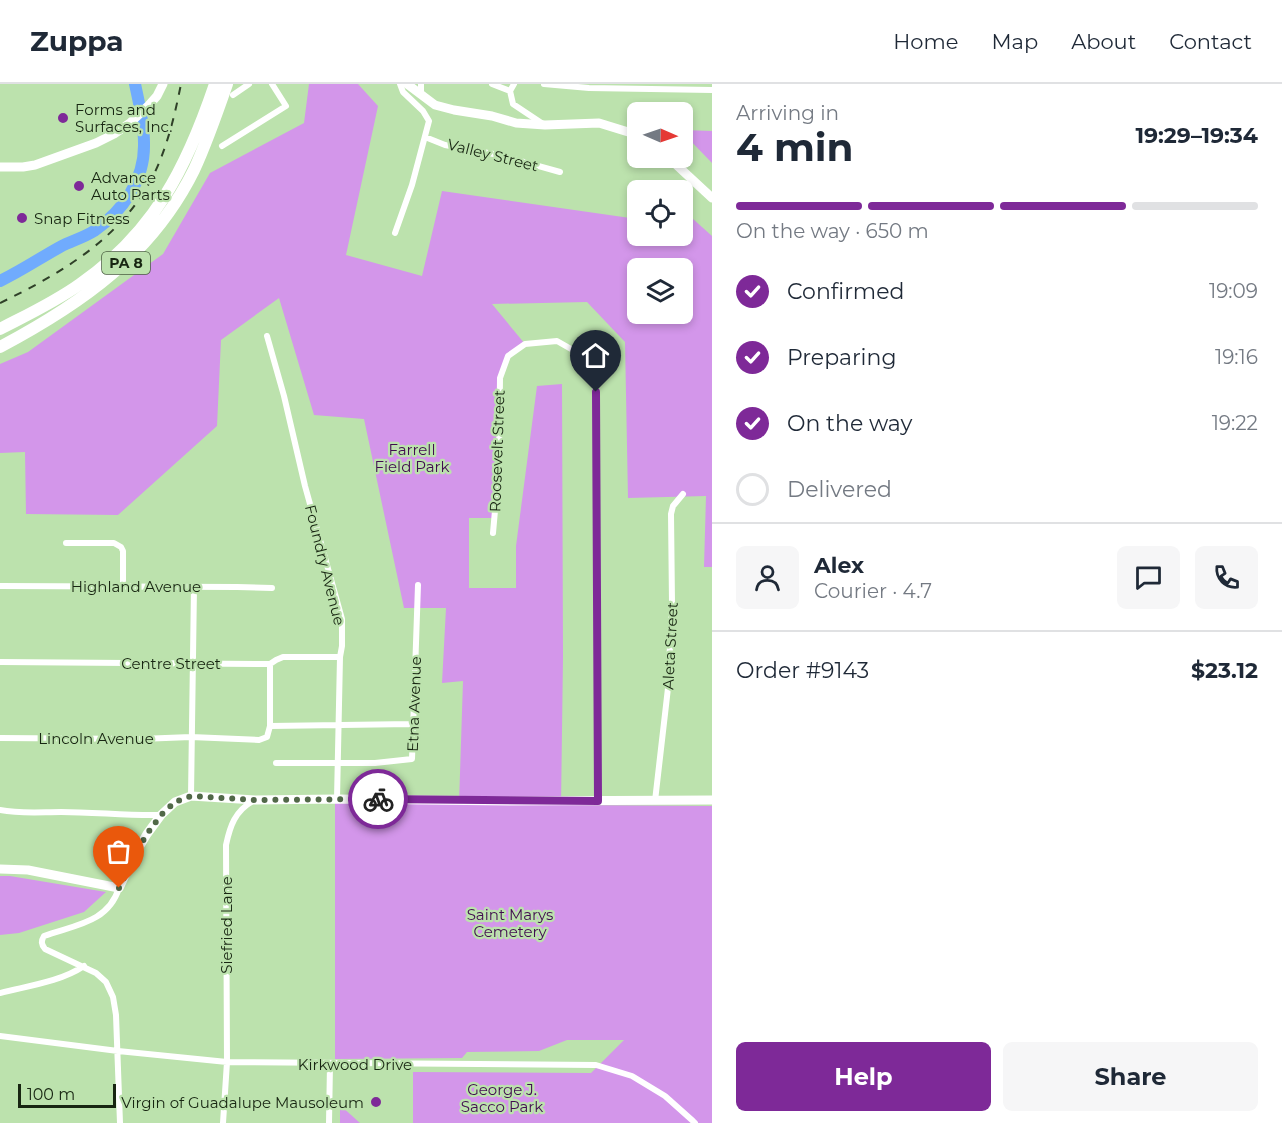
<!DOCTYPE html>
<meta charset="utf-8">
<style>
body{margin:0;font-family:Montserrat,sans-serif;background:#f6f6f7;color:#1f2937;height:100vh;display:flex;flex-direction:column;font-size:22px;white-space:nowrap}
*{box-sizing:border-box;margin:0}
p{font-size:20px;color:#747a83}
.icon{flex:none;width:33px;height:33px;fill:none;stroke:currentColor;stroke-width:2;stroke-linecap:round;stroke-linejoin:round}
.map{position:relative;flex:1;overflow:hidden}
.panel{display:flex;flex-direction:column;background:#fff;width:570px}
.panel>*{flex:none}
.needle{width:39px;rotate:92deg}
.controls{position:absolute;left:627px;top:18px;display:grid;gap:12px}
.controls a{display:grid;place-items:center;width:66px;height:66px;border-radius:9px;background:#fff;box-shadow:0 3px 9px #0003;font-size:30px}
.scale{position:absolute;left:18px;bottom:15px;width:98px;box-sizing:border-box;padding-left:6px;border:3px solid #182612;border-top:0;font-size:16px;line-height:21px;white-space:nowrap;color:#182612;-webkit-text-stroke:4px #bce2ad;paint-order:stroke}
.pin{position:absolute;display:grid;place-items:center;width:51px;height:51px;color:#fff;margin:-62px -26px;border-radius:50% 50% 50% 0;rotate:-45deg;box-shadow:0 0 6px #0007}
.pin .icon{rotate:45deg}
.courier{position:absolute;display:grid;place-items:center;width:60px;height:60px;margin:-30px;border:4px solid #7e2998;border-radius:50%;background:#fff;color:#222;box-shadow:0 2px 8px #0007}
.headline em{font-style:normal;font-weight:700}
.headline div{display:flex;flex-direction:column-reverse}
.headline{display:flex;align-items:center;justify-content:space-between;height:102px;padding:0 24px}
h1{font-size:39px;font-weight:700;line-height:45px}
.bar{display:grid;grid-template-columns:repeat(4,1fr);gap:9px 6px;align-content:center;height:72px;padding:0 24px}
.bar i{height:8px;border-radius:4px;background:#e0e1e3}
.bar .active{background:#7e2998}
.bar p{grid-column:span 4}
.line{display:flex;align-items:center;gap:15px;padding:0 24px;border-top:2px solid #e0e1e3}
.line div{flex:1}
.round{display:grid;place-items:center;flex:none;width:63px;height:63px;border-radius:9px;background:#f6f6f7}
ol{padding:0 24px;list-style:none}
li{display:flex;align-items:center;gap:18px;height:66px}
li p{margin-inline-start:auto}
li .icon{padding:6px;border-radius:50%;background:#7e2998;color:#fff;stroke-width:4}
li:last-child{color:#747a83}
li i{width:33px;height:33px;border:3px solid #e0e1e3;border-radius:50%}
.button{display:flex;gap:12px;margin-top:auto;padding:12px 24px}
.button a{flex:1;height:69px;border-radius:9px;background:#7e2998;color:#fff;font-size:24px;font-weight:700;line-height:69px;text-align:center}
.button a+a{background:#f6f6f7;color:#1f2937}
header{display:flex;align-items:center;gap:36px;box-sizing:border-box;height:84px;padding:0 30px;background:#fff;border-bottom:2px solid #e0e1e3}
header strong{font-size:28px}
nav{display:flex;gap:33px;margin-inline-start:auto;font-size:21px}
main{display:flex;flex:1;min-height:0}
.map>svg:first-child{display:block}
</style>
<header>
<strong>Zuppa</strong>
<nav><a>Home</a><a>Map</a><a>About</a><a>Contact</a></nav>
</header>
<main>
<div class="map">
<svg width="712" height="1039" viewBox="0 0 712 1039">
<rect width="100%" height="100%" fill="#bce2ad"/>
<path fill="#d396ea" fill-rule="evenodd" d="M309 0H358L378 22 346 171 422 192 442 107 637 135 638 152H682L683 126 712 152V483H704L706 412 628 414 625 258 587 218 492 220 525 260 508 272 500 294 494 434H469V504H516V462L537 302 562 300 563 573 561 721 712 722V1039H413V988L591 989 624 956H567L539 967 467 968 462 974 335 975V719L459 720 463 597 442 599 446 524H404L364 335 314 331 279 214 221 256 217 342 118 431 26 430 25 368 0 369V280L28 268 163 170 210 89 304 39ZM638 184H682V230H638Z
M683 46 712 47V79L683 49Z
M0 792H10L106 808 84 828 19 849 0 851Z
M340 1021 360 1039H340Z"/>
<g fill="none" stroke-linecap="round" stroke-linejoin="round">
<path stroke="#70abfd" stroke-width="12" d="M0 197C21 187 40 174 60 163 71 157 83 154 94 147 123 127 145 96 144 59 144 39 139 19 135 0"/>
<path stroke="#fff" stroke-width="6" d="M421 0V11
M492 0 510 7
M514 0 510 7 513 20 543 40
M544 0 589 4 712 6
M233 11 249 0
M425 53 445 61 499 71 560 88
M222 62 286 22 272 0
M395 149 412 101 429 37 423 27 403 8 400 0
M267 252 284 312 305 402 342 535V562L340 573 337 715
M493 449 499 381 500 294 508 272 525 260 557 257 578 269 592 283 596 308 598 717
M66 459H114L121 463 123 467V503
M0 502 237 503 272 504
M0 578 270 580 276 576 283 573H340
M270 642 412 640
M0 654 140 655 191 653 259 656 267 653 270 642V580
M276 679H375L412 675 418 501
M191 712 194 503
M655 717 668 604 672 519 671 430 673 422 683 410
M0 726C20 730 41 728 61 728 95 728 128 732 161 731
M119 804C108 839 74 841 44 852 41 857 41 860 45 865L96 889 106 898 113 913 116 931 120 1039
M0 909C27 902 60 898 84 882
M0 952 118 967 227 978 596 981 632 992 665 1012 693 1037 695 1039
M223 1039 227 978 226 761C230 742 235 727 253 717
M329 1039 330 980"/>
<path stroke="#fff" stroke-width="9" d="M407 0 435 21 454 26 492 32 516 39 545 41 599 39 638 51
M669 74 712 114
M0 83H23L35 81 96 59 114 50 130 39 149 21 157 12 163 0
M0 785 28 786 119 804 135 770 147 750 161 731 175 718 191 712 255 716 337 715 509 717 712 716"/>
<path stroke="#fff" stroke-width="12" d="M0 245C27 231 55 218 80 200 154 149 187 83 215 0
M0 263C81 220 152 171 194 86 207 58 217 29 227 0"/>
<path stroke="#2f4028" stroke-width="2" stroke-dasharray="8 8" stroke-linecap="butt" d="M0 219C62 189 124 153 155 88 168 60 175 30 181 0"/>
</g>
<g fill="none" stroke-linecap="round" stroke-linejoin="round">
<path stroke="#516848" stroke-width="6" stroke-dasharray="0 10.8" d="M119 804 135 770 147 750 161 731 175 718 191 712 255 716 378 715"/>
<path stroke="#7e2998" stroke-width="8" d="M378 715 598 717 596 308"/>
</g>
<g fill="#7e2998" stroke="#bce2ad" stroke-width="2">
<circle cx="63" cy="34" r="6"/>
<circle cx="79" cy="102" r="6"/>
<circle cx="22" cy="134" r="6"/>
<circle cx="376" cy="1018" r="6"/>
</g>
<g text-anchor="middle" dominant-baseline="central" stroke-width="4.5" stroke-linejoin="round" paint-order="stroke">
<rect fill="#bce2ad" stroke="#495e40" stroke-width="1.5" x="102" y="168" width="48" height="22" rx="4.5"/>
<g font-size="14" font-weight="bold" fill="#182612">
<text x="126" y="179">PA 8</text>
</g>
<g font-size="15" fill="#182612" stroke="#bce2ad" text-anchor="start">
<text x="75" y="25">Forms and<tspan x="75" dy="17">Surfaces, Inc.</tspan></text>
<text x="91" y="93">Advance<tspan x="91" dy="17">Auto Parts</tspan></text>
<text x="34" y="134">Snap Fitness</text>
<text x="364" y="1018" text-anchor="end">Virgin of Guadalupe Mausoleum</text>
</g>
<g font-size="15" fill="#182612" stroke="#bce2ad">
<text transform="translate(493 71) rotate(14)">Valley Street</text>
<text transform="translate(497 367) rotate(-88)">Roosevelt Street</text>
<text transform="translate(325 481) rotate(76)">Foundry Avenue</text>
<text x="136" y="502">Highland Avenue</text>
<text transform="translate(670 562) rotate(-87)">Aleta Street</text>
<text x="171" y="579">Centre Street</text>
<text transform="translate(414 620) rotate(-88)">Etna Avenue</text>
<text x="96" y="654">Lincoln Avenue</text>
<text transform="translate(226 841) rotate(-90)">Siefried Lane</text>
<text x="355" y="980">Kirkwood Drive</text>
</g>
<g font-size="15" fill="#400c4f" stroke="#bce2ad">
<text x="412" y="365">Farrell<tspan x="412" dy="17">Field Park</tspan></text>
<text x="510" y="830">Saint Marys<tspan x="510" dy="17">Cemetery</tspan></text>
<text x="502" y="1005">George J.<tspan x="502" dy="17">Sacco Park</tspan></text>
</g>
</g>
</svg>
<div class="controls">
<a><svg class="needle" viewBox="-14 -14 28 28"><path d="M0-13l5 13h-10z" fill="#e53935"/><path d="M0 13l5-13h-10z" fill="#747a83"/></svg></a>
<a><svg class="icon" aria-label="locate" viewBox="0 0 24 24"><circle cx="12" cy="12" r="6"/><path d="M12 2v4M12 18v4M2 12h4M18 12h4"/></svg></a>
<a><svg class="icon" aria-label="layers" viewBox="0 0 24 24"><path d="M12 4l9 5-9 5-9-5zM3 14l9 5 9-5"/></svg></a>
</div>
<div class="scale">100 m</div>
<div class="pin" style="left:119px;top:804px;background:#ea580c"><svg class="icon" aria-label="bag" viewBox="0 0 24 24"><path d="M5 8h14l-1 12H6zM9 8a3 3 0 0 1 6 0"/></svg></div>
<div class="pin" style="left:596px;top:308px;background:#1f2937"><svg class="icon" aria-label="home" viewBox="0 0 24 24"><path d="M3 11l9-7 9 7M6 9v11h12V9"/></svg></div>
<div class="courier" style="left:378px;top:715px"><svg class="icon" aria-label="bike" viewBox="0 0 24 24"><circle cx="6" cy="16" r="4"/><circle cx="18" cy="16" r="4"/><path d="M6 16l4-8h5l3 8M10 8l3 8H6M13 5h3"/></svg></div>
</div>
<section class="panel">
<div class="headline"><div><h1>4 min</h1><p>Arriving in</p></div><em>19:29–19:34</em></div>
<div class="bar"><i class="active"></i><i class="active"></i><i class="active"></i><i></i><p>On the way · 650 m</p></div>
<ol>
<li><svg class="icon" aria-label="check" viewBox="0 0 24 24"><path d="M5 12l5 5 9-10"/></svg>Confirmed<p>19:09</p></li>
<li><svg class="icon" aria-label="check" viewBox="0 0 24 24"><path d="M5 12l5 5 9-10"/></svg>Preparing<p>19:16</p></li>
<li><svg class="icon" aria-label="check" viewBox="0 0 24 24"><path d="M5 12l5 5 9-10"/></svg>On the way<p>19:22</p></li>
<li><i></i>Delivered</li>
</ol>
<div class="line" style="height:108px"><a class="round"><svg class="icon" aria-label="person" viewBox="0 0 24 24"><circle cx="12" cy="8" r="4"/><path d="M4 21q1-7 8-7t8 7"/></svg></a><div><b>Alex</b><p>Courier · 4.7</p></div><a class="round"><svg class="icon" aria-label="chat" viewBox="0 0 24 24"><path d="M4 5h16v11H9l-5 4z"/></svg></a><a class="round"><svg class="icon" aria-label="phone" viewBox="0 0 24 24"><path d="M5 4h4l2 5-3 2q2 4 5 5l2-3 5 2v4C11 20 4 13 5 4z"/></svg></a></div>
<div class="line" style="height:78px"><div>Order #9143</div><b>$23.12</b></div>
<div class="button"><a>Help</a><a>Share</a></div>
</section>
</main>
